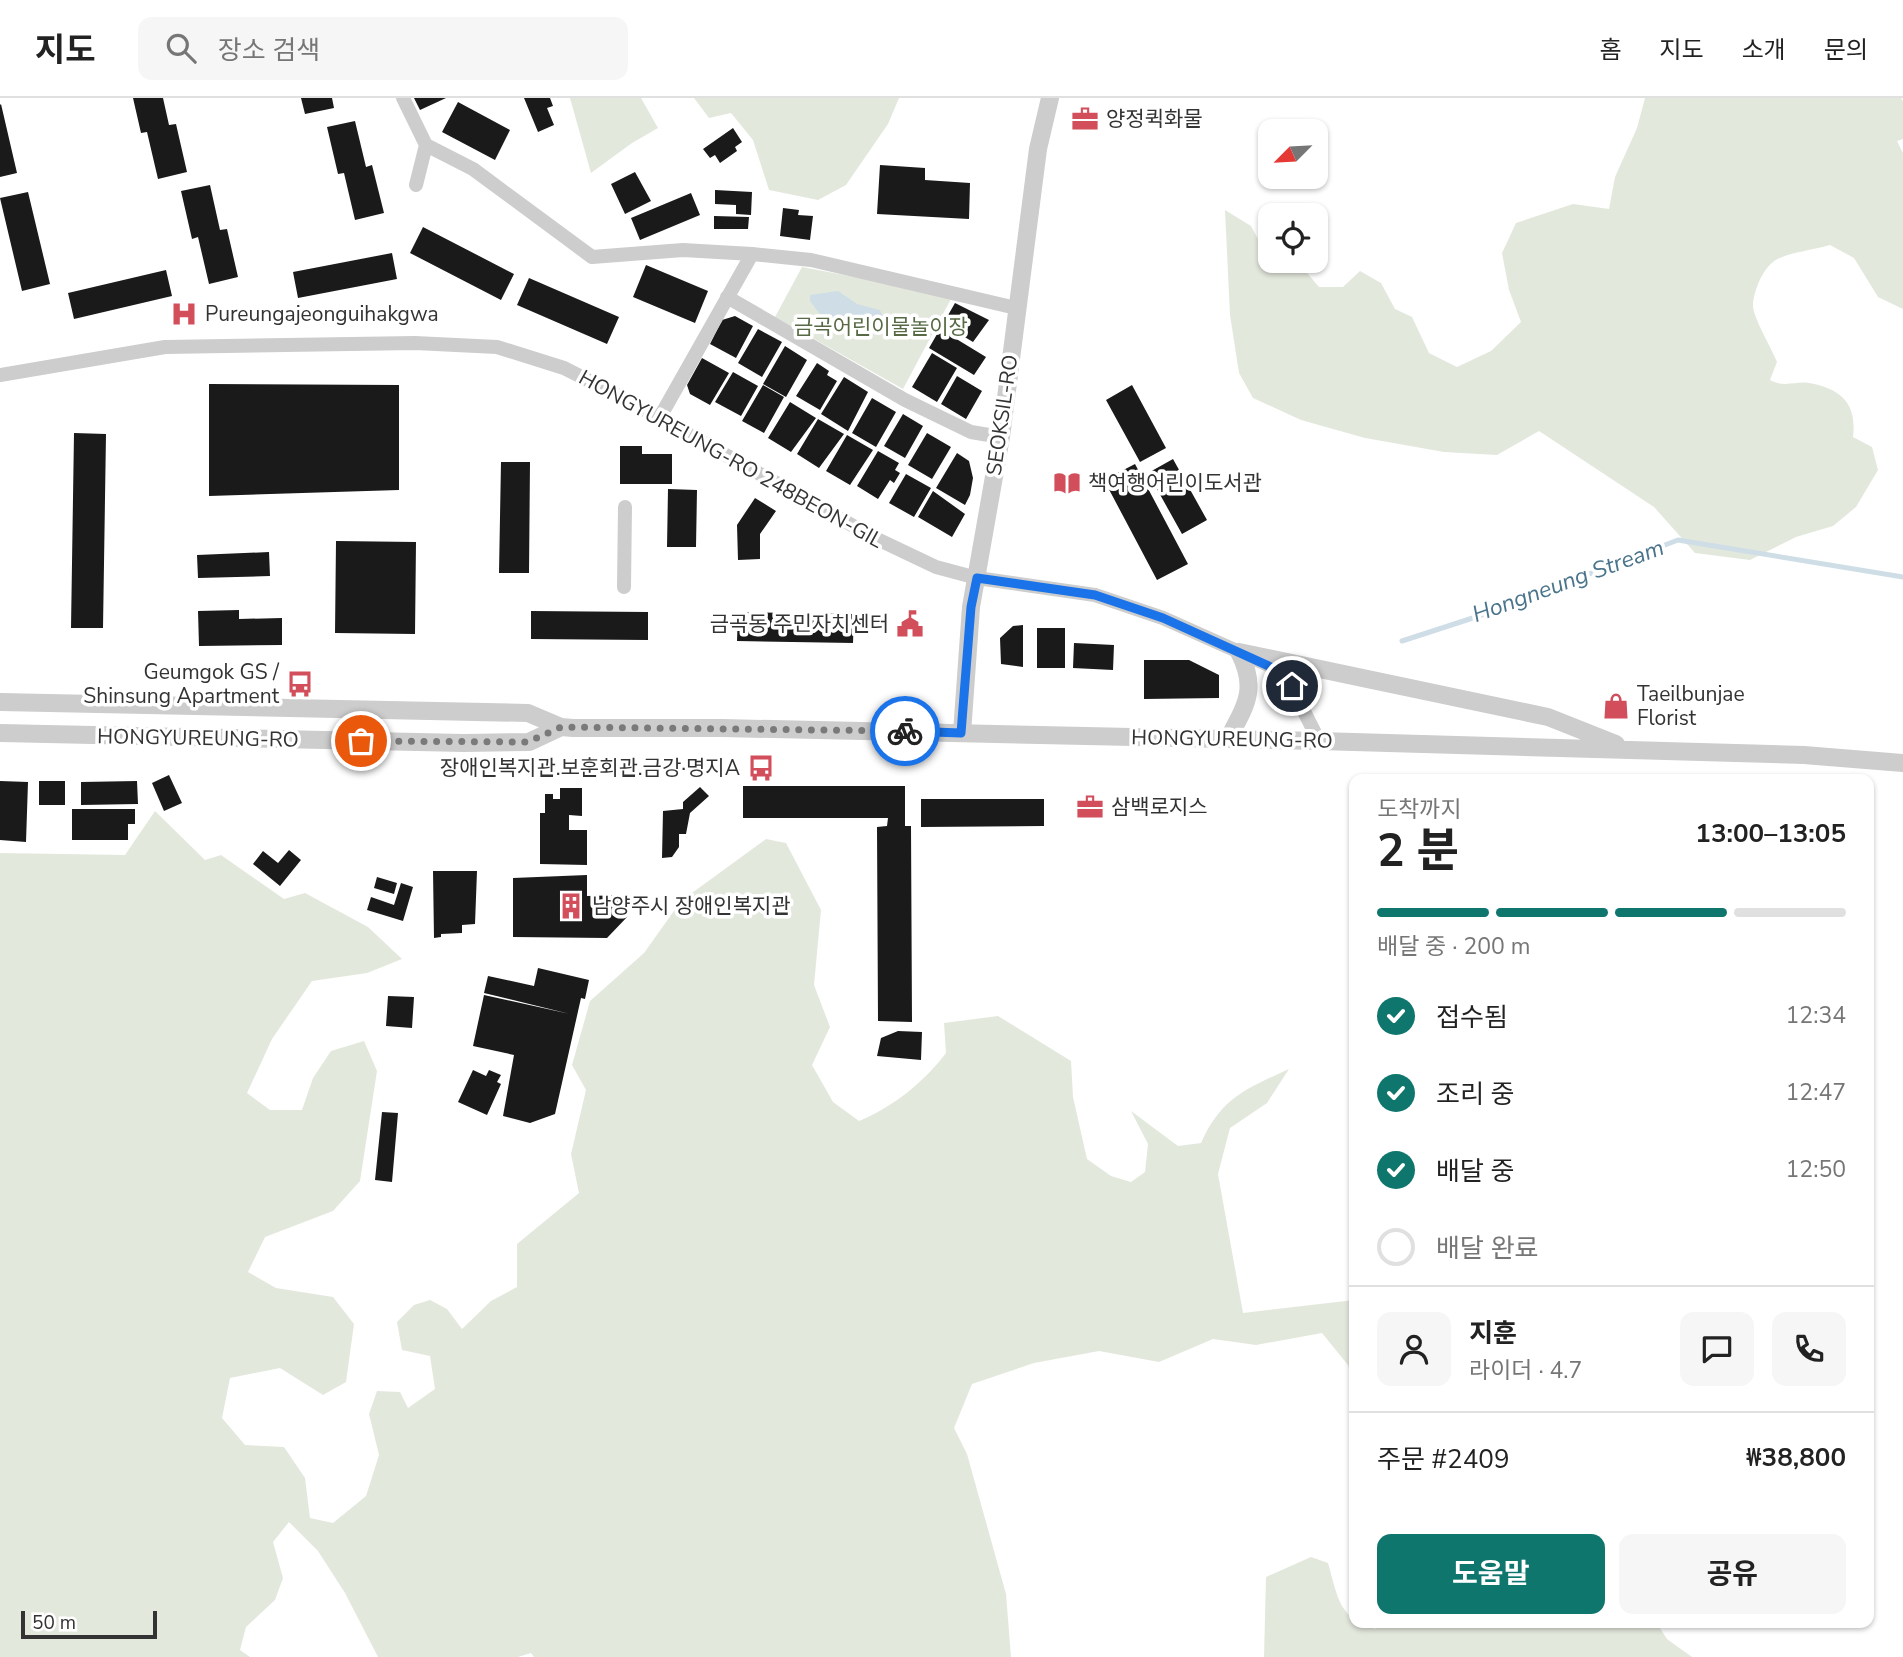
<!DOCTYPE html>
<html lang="ko">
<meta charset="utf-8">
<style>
body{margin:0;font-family:"Nunito Sans","Noto Sans KR",sans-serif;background:#f6f6f6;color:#222;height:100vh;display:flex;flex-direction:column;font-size:26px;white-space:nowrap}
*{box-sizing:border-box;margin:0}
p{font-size:23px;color:#767676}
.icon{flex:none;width:38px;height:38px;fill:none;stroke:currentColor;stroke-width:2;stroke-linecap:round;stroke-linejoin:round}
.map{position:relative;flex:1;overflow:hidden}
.side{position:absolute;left:1349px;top:676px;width:525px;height:854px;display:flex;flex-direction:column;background:#fff;border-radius:14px;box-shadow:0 2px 5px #0004}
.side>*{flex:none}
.needle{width:46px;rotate:246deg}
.buttons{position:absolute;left:1258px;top:21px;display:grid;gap:14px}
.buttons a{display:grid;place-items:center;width:70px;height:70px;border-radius:14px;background:#fff;box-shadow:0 2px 5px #0004;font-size:35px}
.scale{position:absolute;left:21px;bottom:18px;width:136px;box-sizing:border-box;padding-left:7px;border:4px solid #333;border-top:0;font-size:19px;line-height:24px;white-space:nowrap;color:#333;-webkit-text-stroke:5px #fff;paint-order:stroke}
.pin{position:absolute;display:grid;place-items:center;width:60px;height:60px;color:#fff;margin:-30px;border:4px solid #fff;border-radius:50%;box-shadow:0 2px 7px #0007}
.courier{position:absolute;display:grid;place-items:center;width:70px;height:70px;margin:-35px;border:5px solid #1a73e8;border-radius:50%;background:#fff;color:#222;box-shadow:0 2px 9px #0007}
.head em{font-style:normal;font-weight:700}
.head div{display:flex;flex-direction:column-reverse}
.head{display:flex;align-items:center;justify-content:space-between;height:119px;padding:0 28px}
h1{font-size:46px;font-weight:700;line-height:52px}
.bar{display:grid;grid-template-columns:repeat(4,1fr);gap:10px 7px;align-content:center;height:84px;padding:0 28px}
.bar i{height:9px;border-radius:5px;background:#e0e0e0}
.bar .on{background:#0f766e}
.bar p{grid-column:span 4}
.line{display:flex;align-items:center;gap:18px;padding:0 28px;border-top:2px solid #e0e0e0}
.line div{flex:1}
.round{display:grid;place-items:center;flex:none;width:74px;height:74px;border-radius:14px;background:#f6f6f6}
ol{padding:0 28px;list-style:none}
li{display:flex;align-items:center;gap:21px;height:77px}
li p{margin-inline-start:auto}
li .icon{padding:7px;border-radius:50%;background:#0f766e;color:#fff;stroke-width:4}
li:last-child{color:#767676}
li i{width:38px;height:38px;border:4px solid #e0e0e0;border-radius:50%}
.cta{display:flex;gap:14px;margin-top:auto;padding:14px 28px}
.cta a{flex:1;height:80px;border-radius:14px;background:#0f766e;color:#fff;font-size:28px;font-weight:700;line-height:80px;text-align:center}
.cta a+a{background:#f6f6f6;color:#222}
header{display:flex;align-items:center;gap:42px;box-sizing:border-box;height:98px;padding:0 35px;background:#fff;border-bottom:2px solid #e0e0e0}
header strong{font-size:33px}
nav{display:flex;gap:38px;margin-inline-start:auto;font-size:24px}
.search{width:490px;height:63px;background:#f6f6f6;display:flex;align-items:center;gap:18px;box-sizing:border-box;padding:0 24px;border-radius:14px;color:#767676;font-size:26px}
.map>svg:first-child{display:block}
</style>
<header>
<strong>지도</strong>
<div class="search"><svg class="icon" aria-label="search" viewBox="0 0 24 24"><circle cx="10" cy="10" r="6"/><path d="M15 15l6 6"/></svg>장소 검색</div>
<nav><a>홈</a><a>지도</a><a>소개</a><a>문의</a></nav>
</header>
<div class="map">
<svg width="1903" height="1559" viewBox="0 0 1903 1559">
<rect width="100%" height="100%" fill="#fff"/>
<path fill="#e3e8dd" d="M570 0H641L658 30 632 45 591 75Z
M694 0H899L888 26 846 87 818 102 769 92 753 42 731 15 709 20Z
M1645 0H1901L1903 3V41L1897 43 1903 55V211L1878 199 1854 160 1830 147C1815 152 1783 155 1773 164 1762 172 1753 195 1753 208 1753 219 1772 251 1777 264L1770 282C1784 290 1795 283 1809 285 1842 291 1857 306 1853 339L1872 349 1878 372 1856 409 1833 428 1796 439 1750 462 1695 455 1654 409 1539 333 1497 357 1444 354 1365 340 1301 322 1253 300 1239 275 1230 217 1225 112 1251 128 1266 156 1270 155V163H1297L1319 189H1343L1360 173 1381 185 1395 211 1412 219 1429 255 1457 269 1491 253 1521 224 1509 192 1502 155 1516 125 1573 106 1609 111 1615 79 1637 30Z
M802 169 876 183 951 201 903 291 775 219Z
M155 713 205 762 221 757 284 801 305 795 368 829 402 861 367 875 312 883 272 941 247 995 270 1012H302L313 980 331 953 364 943 377 973 360 1083 333 1113 265 1139 248 1174 276 1190 333 1199 354 1226 346 1284 323 1297 280 1270 230 1280 222 1320 245 1347 284 1349 305 1380 310 1420 333 1425 366 1398 379 1357 369 1316 377 1293 400 1294 408 1310 435 1291 430 1258 402 1252 397 1224 414 1207 430 1202 447 1211 462 1231 491 1203 517 1189V1146L579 1095 571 1056 586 992 572 967 590 903 644 855 681 803 766 741 786 745 821 812 814 887 830 929 812 967 833 1004 859 1023C893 1009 924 984 946 955L944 925 998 918 1071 963 1073 999 1087 1061 1111 1078 1131 1084 1145 1074 1148 1046 1131 1013 1178 1048 1201 1045C1221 1000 1246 991 1289 971L1267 1005 1230 1030 1218 1076 1243 1215 1354 1202V1287L1348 1267 1322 1235 1256 1247 1213 1241 1159 1264 1099 1253 1034 1265 972 1286 954 1330 967 1356 1006 1496 1011 1559H534L531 1555 518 1559H378L345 1495 318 1453 289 1424 273 1444 283 1480 275 1502 246 1529 240 1552 250 1559H0V755L125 757Z
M1311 1459 1328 1465C1338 1500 1339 1521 1376 1531L1374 1524H1656L1667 1541 1692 1559H1264L1266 1479Z"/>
<path fill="#cedde6" d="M838 193 857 206 880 212 883 219 878 231H855L841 236 826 224 810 203V197Z"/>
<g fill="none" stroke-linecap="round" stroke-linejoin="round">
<path stroke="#cedde6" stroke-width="5" d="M1402 543 1482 517 1678 442 1903 479"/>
</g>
<path fill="#1a1a1a" d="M133 0H163L169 27 176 26 187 74 158 81 147 34 141 35Z
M301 0H332L334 10 305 16Z
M414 0H446L420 12Z
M524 0H550L553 8 547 10 554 27 538 34Z
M458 4 510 32 495 62 442 34Z
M1 6 17 75 0 79V7Z
M355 23 366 69 372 67 384 115 355 122 344 75 338 76 327 29Z
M733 30 742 44 735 49 737 53 720 65 715 57 710 60 703 51Z
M880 67 925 70V82L970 85 969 121 877 116Z
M635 74 651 103 625 116 611 86Z
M210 87 220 132 227 131 238 179 209 186 198 139 192 141 181 93Z
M715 92 752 94 751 117 736 116V107L715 106Z
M28 94 50 186 22 193 0 100Z
M691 95 700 117 640 142 631 120Z
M783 110 799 112 798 117 813 118 810 142 780 138Z
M714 118 749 119 748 131H714Z
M423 129 514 176 501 202 410 155Z
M392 155 397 181 298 200 293 174Z
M646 167 708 193 695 225 633 199Z
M166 172 172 198 74 221 68 195Z
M529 180 619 219 607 246 517 207Z
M955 205 989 222 973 244 943 226Z
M735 218 753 228 736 260 710 246 722 222Z
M758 231 782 244 762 279 738 265Z
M940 231 986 259 974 277 929 250Z
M785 248 807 262 786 299 763 286Z
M932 255 957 270 937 304 912 289Z
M702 260 729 275 710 307 690 296 687 287Z
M817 265 829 273 827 277 837 283 820 312 796 298Z
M733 274 758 288 741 318 715 304Z
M957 278 982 293 966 321 941 306Z
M844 279 868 294 848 333 821 316Z
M209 286 399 287V392L209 398Z
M763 287 784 299 764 335 742 323Z
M1132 287 1166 350 1140 364 1106 302Z
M872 300 896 314 876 349 852 335Z
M790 304 816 320 791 354 768 340Z
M903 316 923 328 905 360 884 348Z
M818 321 844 336 819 370 797 356Z
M74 335 106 336 103 530H71Z
M927 335 951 349 932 381 908 367Z
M847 337 873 352 850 387 826 373Z
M620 348H642V356H672V386H620Z
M878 353 899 365 895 372 900 375 894 385 890 382 878 401 857 388Z
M957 355 969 363 973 380 970 397 965 407 936 390Z
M1173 361 1207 422 1182 436 1148 375Z
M501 364H530L529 475H499Z
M1135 366 1188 466 1157 482 1104 382Z
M906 376 931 390 914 419 889 405Z
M668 391 697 392 696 449H667Z
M933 393 965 416 952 439 918 419Z
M755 400 776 413 760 436V461L738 462 737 427Z
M336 443 416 444 415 536 335 535Z
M269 454 270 478 198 480 197 457Z
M239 512V521L282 520V547L199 548 198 513Z
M531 513 648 514V542L531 541Z
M738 514 854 516 853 545 737 543Z
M1023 527V569L1001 566 1000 540 1013 528Z
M1037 530H1065V570H1037Z
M1074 545 1114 547 1113 572 1073 570Z
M1144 562H1189L1219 577V600L1144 601Z
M169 677 182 705 164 713 152 685Z
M0 683 28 684 26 744 0 742Z
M39 683H65V707H39Z
M137 683 138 706 81 707V684Z
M743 688H905V728H911L912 924 878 923 877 729 887 728 888 720H743Z
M700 689 709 698 690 715 686 736H679V749L672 759 662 760 663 713 683 711V704Z
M560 690H582V718L569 717V732H587V767L540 766V715H545V696H553V701H560Z
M921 701H1044V728L921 729Z
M72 711H135V726H128V742H72Z
M289 752 301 762 280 788 253 766 263 753 278 765Z
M433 773H477L475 826 462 827V835L441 836V839L434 840Z
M587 777V798L628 797 629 817 607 840 513 839V780Z
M377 779 397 785 394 796 374 790Z
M401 785 413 789 403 823 367 812 371 799 394 807Z
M538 870 589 882 585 901 581 900 555 1016 530 1025 503 1018 514 957 473 948 484 897 570 916 484 895 488 878 534 888Z
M388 898 414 899 412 930 386 928Z
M898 933 922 934 921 962 877 958 881 940Z
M473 972 486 978 489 972 501 977 497 984 501 986 487 1017 458 1004Z
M382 1014 398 1015 392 1084 375 1082Z"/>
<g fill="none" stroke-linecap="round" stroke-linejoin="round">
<path stroke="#cdcdcd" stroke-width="14" d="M403 0 426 47 416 87
M426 47 473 71 592 159 683 152 752 156 660 319
M752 156 811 162 1016 210
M727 199 905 302 971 334 1001 339
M0 277 165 249 415 245 497 249 564 270 627 302 875 440 936 469 977 480 1095 497 1163 520 1284 574 1319 643
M624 489 625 409"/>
<path stroke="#cdcdcd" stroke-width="18" d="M1239 554 1548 619 1616 646
M0 604 528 615 561 629 573 630H722L1319 643 1804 657 1903 665
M0 635 464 645 529 644 561 629
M962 635 971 509 1001 339 1038 51 1050 0
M1228 641C1246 607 1258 591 1239 554"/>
</g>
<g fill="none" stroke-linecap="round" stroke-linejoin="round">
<path stroke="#7a7a7a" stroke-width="7" stroke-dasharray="0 12.6" d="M361 643 528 644 561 629 905 633"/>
<path stroke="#1a73e8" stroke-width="9" d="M905 633 961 635 971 509 977 480 1095 497 1163 520 1284 575 1292 588"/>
</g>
<defs>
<g id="office-bare" transform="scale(2.1)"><path d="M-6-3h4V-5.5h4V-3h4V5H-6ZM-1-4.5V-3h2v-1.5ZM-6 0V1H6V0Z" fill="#d14e5a" stroke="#fff" stroke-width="2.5" paint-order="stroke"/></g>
<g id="hospital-bare" transform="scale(2.1)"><path d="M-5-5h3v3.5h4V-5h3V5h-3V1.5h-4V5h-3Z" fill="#d14e5a" stroke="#fff" stroke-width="2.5" paint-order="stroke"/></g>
<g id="library-bare" transform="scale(2.1)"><path d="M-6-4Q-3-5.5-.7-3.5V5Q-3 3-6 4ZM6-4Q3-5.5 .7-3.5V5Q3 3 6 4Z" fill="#d14e5a" stroke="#fff" stroke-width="2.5" paint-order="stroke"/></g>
<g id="civic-bare" transform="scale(2.1)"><path d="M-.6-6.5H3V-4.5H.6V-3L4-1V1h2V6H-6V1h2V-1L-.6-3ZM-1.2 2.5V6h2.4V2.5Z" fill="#d14e5a" stroke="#fff" stroke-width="2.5" paint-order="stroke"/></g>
<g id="bus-bare" transform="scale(2.1)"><path d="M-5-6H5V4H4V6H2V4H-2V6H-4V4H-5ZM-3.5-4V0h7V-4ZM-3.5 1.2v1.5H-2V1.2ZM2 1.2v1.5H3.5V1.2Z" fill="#d14e5a" stroke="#fff" stroke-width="2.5" paint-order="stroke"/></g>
<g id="shop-bare" transform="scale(2.1)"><path d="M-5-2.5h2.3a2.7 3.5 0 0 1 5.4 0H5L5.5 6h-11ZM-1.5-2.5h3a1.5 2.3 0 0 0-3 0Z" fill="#d14e5a" stroke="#fff" stroke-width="2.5" paint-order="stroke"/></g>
<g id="building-bare" transform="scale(2.1)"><path d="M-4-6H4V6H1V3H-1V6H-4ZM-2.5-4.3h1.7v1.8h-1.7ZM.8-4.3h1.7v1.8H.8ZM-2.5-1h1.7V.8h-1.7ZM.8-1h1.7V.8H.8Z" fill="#d14e5a" stroke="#fff" stroke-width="2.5" paint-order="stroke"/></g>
</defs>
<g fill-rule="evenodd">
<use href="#office-bare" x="1085" y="21"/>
<use href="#hospital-bare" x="184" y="216"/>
<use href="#library-bare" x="1067" y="385"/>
<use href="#civic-bare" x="910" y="526"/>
<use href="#bus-bare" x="300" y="586"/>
<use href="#shop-bare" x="1616" y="608"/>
<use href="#bus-bare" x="761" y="670"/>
<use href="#office-bare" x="1090" y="709"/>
<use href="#building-bare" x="571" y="808"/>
</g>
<g text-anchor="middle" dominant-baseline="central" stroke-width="7" stroke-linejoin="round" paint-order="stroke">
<g font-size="21" fill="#333" stroke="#fff" text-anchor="start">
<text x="1106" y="21">양정퀵화물</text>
<text x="205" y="216">Pureungajeonguihakgwa</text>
<text x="1088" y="385">책여행어린이도서관</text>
<text x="889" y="526" text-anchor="end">금곡동 주민자치센터</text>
<text x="279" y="574" text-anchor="end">Geumgok GS /<tspan x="279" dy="24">Shinsung Apartment</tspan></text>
<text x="1637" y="596">Taeilbunjae<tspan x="1637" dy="24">Florist</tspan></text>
<text x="740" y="670" text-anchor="end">장애인복지관.보훈회관.금강·명지A</text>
<text x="1111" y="709">삼백로지스</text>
<text x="592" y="808">남양주시 장애인복지관</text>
</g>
<g font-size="21" fill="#576a45" stroke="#fff">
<text x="881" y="229">금곡어린이물놀이장</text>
</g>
<g font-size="21" fill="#333" stroke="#fff">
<text transform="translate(1002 317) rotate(-82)">SEOKSIL-RO</text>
<text transform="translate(731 361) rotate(29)">HONGYUREUNG-RO 248BEON-GIL</text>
<text transform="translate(198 640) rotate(1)">HONGYUREUNG-RO</text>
<text transform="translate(1232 641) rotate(1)">HONGYUREUNG-RO</text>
</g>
<g font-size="23" font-style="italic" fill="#4a748c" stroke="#fff">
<text transform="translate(1568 483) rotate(-20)">Hongneung Stream</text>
</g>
</g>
</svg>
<div class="buttons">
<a><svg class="needle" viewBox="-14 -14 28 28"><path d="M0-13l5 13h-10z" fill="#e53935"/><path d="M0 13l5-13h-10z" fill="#767676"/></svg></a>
<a><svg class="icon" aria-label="locate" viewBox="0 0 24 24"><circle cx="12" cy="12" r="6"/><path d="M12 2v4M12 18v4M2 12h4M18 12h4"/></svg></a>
</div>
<div class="scale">50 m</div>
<div class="pin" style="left:361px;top:643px;background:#ea580c"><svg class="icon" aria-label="bag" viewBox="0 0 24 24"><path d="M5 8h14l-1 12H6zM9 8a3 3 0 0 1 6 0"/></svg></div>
<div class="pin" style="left:1292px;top:588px;background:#1f2937"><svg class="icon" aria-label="home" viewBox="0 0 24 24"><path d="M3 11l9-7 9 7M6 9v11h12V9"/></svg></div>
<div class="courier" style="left:905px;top:633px"><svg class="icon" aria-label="bike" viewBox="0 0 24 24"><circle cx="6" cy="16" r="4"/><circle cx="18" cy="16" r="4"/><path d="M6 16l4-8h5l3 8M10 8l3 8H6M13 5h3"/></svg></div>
<section class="side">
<div class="head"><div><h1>2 분</h1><p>도착까지</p></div><em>13:00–13:05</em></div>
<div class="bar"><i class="on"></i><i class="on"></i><i class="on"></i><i></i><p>배달 중 · 200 m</p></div>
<ol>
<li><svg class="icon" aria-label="check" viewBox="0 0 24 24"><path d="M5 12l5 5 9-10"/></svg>접수됨<p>12:34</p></li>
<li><svg class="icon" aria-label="check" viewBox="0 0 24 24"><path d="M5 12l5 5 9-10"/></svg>조리 중<p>12:47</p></li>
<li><svg class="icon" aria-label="check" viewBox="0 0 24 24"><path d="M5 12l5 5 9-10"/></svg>배달 중<p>12:50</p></li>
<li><i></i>배달 완료</li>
</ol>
<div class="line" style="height:126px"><a class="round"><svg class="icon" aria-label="person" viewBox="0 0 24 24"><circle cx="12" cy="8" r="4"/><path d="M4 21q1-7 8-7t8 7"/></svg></a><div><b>지훈</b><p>라이더 · 4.7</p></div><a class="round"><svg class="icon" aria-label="chat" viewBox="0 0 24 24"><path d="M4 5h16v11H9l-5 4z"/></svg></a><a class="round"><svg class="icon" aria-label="phone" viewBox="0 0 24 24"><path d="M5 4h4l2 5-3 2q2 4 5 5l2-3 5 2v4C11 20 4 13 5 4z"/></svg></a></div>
<div class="line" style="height:91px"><div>주문 #2409</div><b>₩38,800</b></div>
<div class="cta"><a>도움말</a><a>공유</a></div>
</section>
</div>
